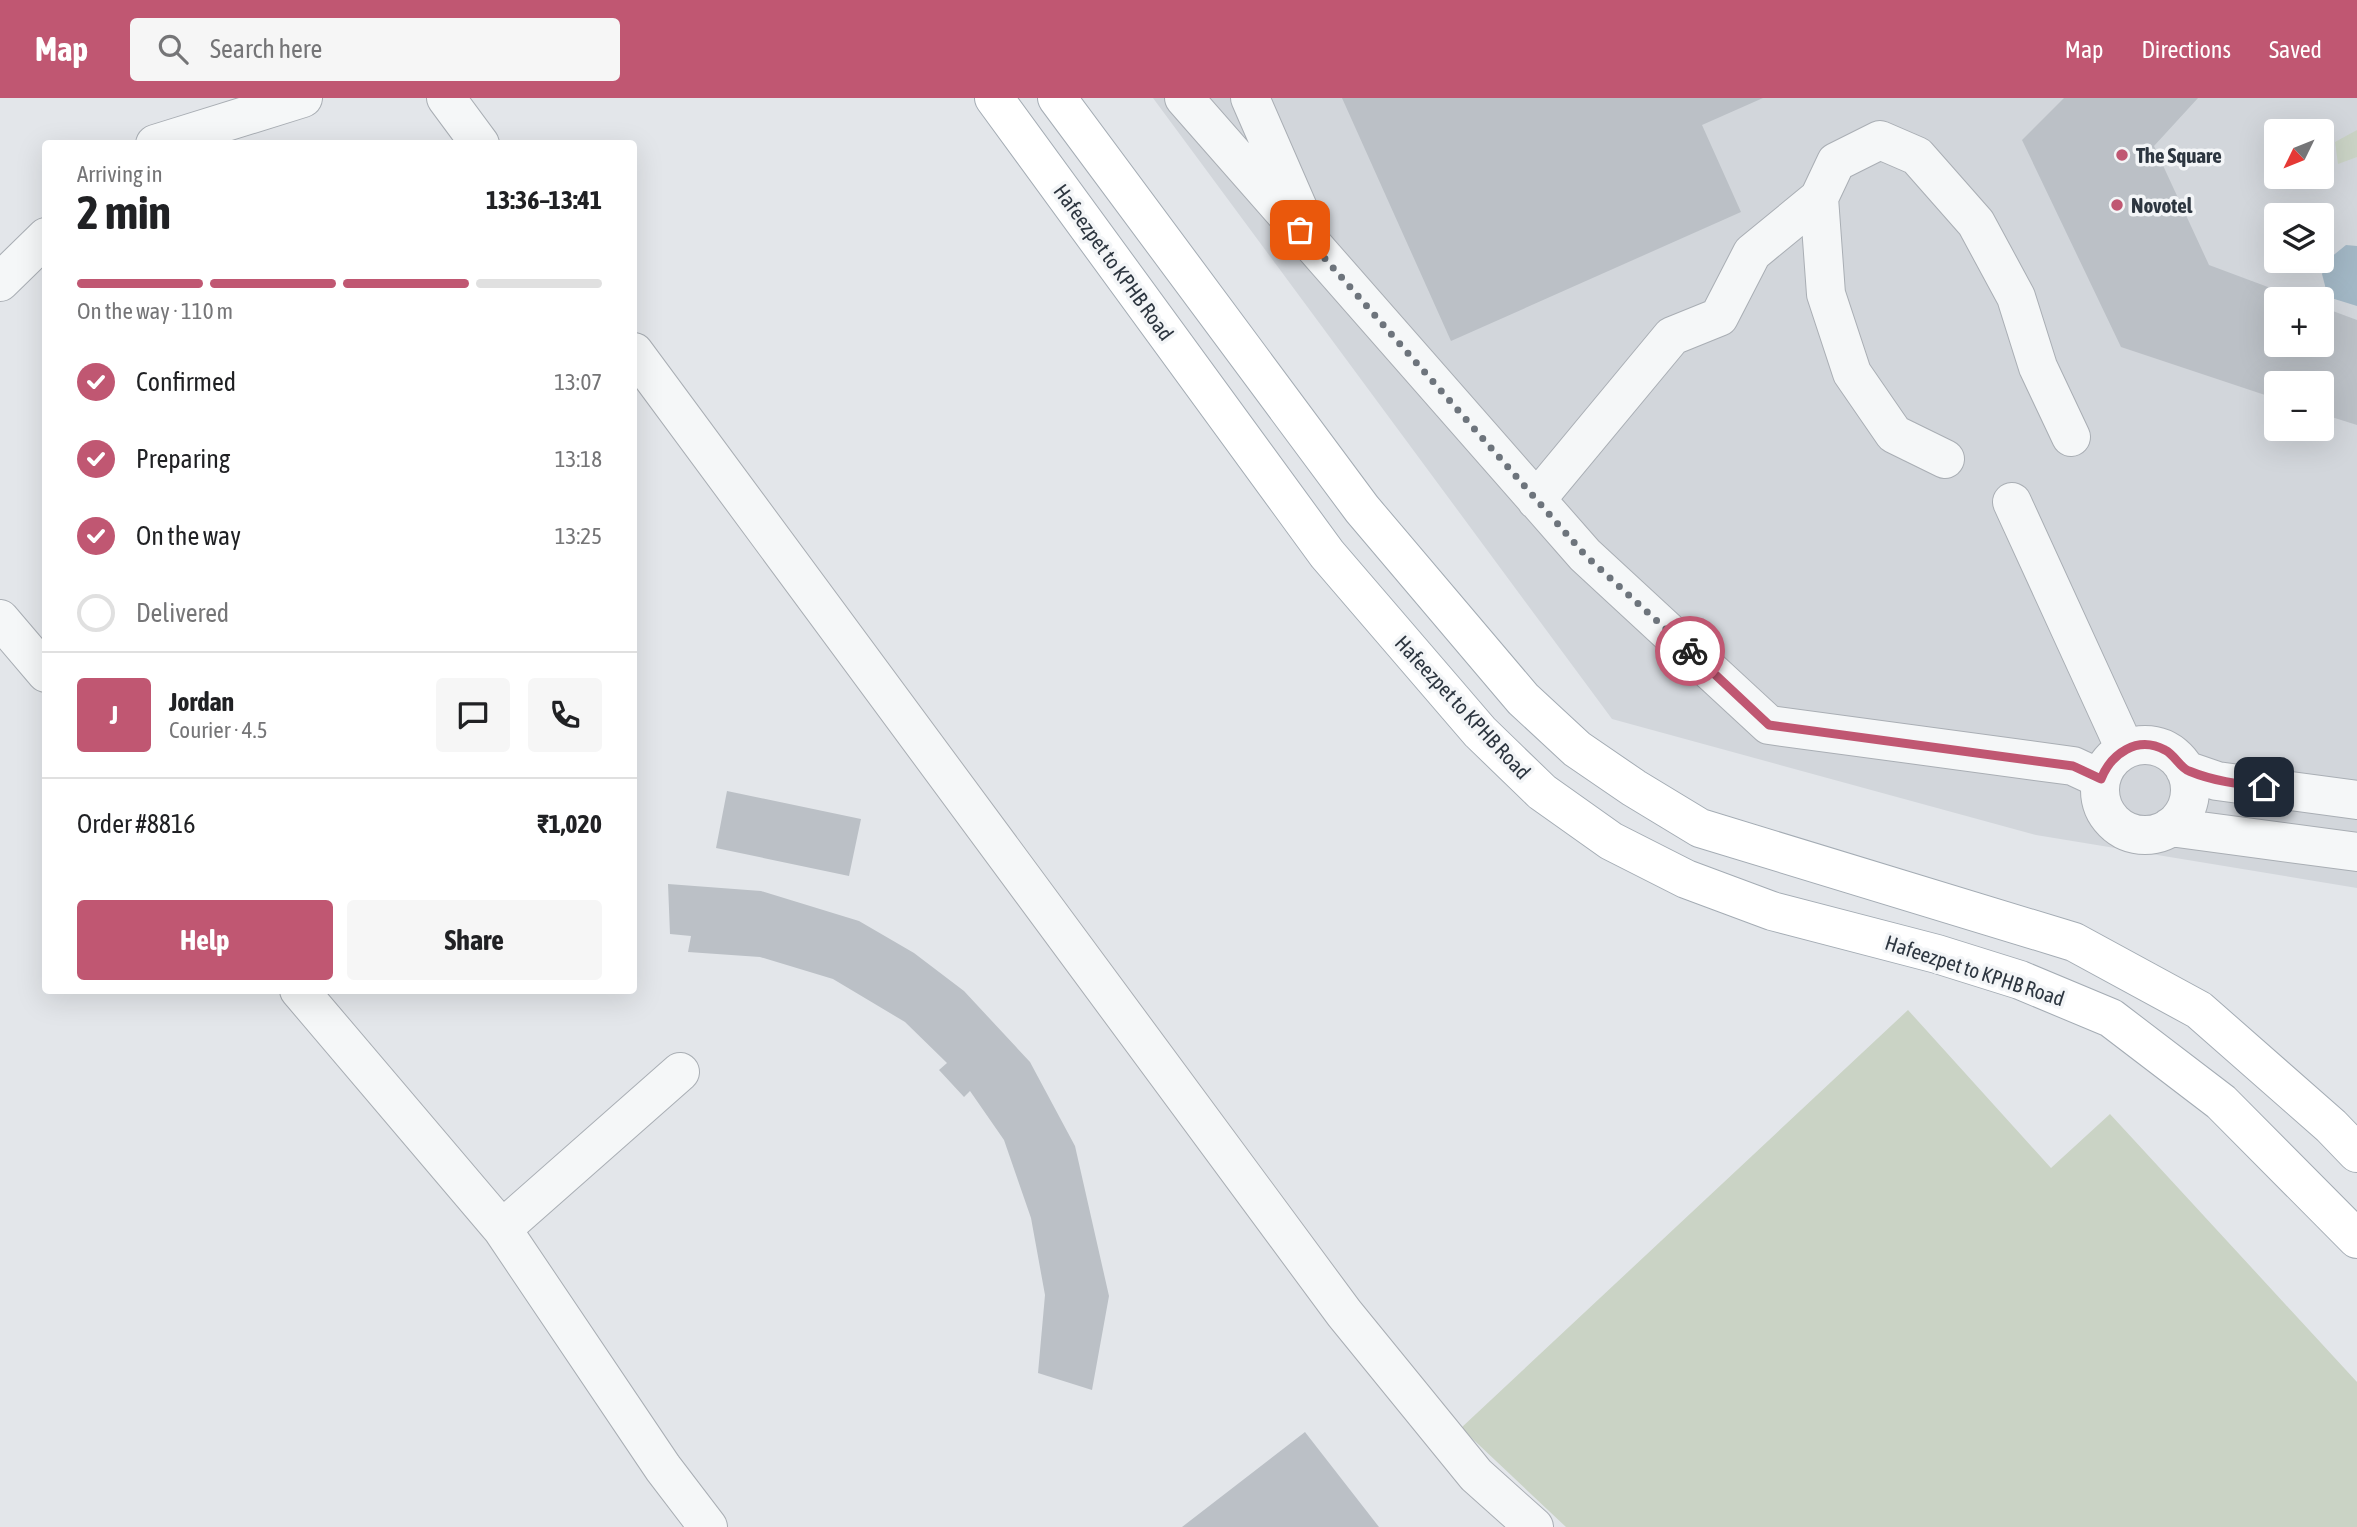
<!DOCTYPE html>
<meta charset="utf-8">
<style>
body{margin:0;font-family:"Asap Condensed",sans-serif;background:#f6f6f6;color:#202124;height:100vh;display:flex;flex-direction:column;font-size:26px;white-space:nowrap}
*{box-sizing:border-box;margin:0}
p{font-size:23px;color:#757577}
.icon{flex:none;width:38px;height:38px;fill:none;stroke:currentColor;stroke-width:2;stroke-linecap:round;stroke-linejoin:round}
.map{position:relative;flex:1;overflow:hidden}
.panel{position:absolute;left:42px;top:42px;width:595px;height:854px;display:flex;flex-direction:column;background:#fff;border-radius:7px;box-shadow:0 7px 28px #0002}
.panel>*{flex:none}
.needle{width:46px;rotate:227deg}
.controls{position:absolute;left:2264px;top:21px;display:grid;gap:14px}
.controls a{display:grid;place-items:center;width:70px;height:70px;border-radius:7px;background:#fff;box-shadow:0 7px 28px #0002;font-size:35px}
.pin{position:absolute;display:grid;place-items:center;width:60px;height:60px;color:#fff;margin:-30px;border-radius:14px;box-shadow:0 4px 10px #0006}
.courier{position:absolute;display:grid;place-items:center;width:70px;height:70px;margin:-35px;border:5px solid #c05772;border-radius:50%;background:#fff;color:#222;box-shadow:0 2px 9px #0007}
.summary em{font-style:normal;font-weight:700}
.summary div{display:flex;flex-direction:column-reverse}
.summary{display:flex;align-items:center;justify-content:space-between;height:119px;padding:0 35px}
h1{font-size:46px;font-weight:700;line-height:52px}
.bar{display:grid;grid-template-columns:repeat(4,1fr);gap:10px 7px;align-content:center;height:84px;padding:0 35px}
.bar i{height:9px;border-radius:5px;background:#e0e0e0}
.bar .current{background:#c05772}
.bar p{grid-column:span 4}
.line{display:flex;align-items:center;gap:18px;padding:0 35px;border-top:2px solid #e0e0e0}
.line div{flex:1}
.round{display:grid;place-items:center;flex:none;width:74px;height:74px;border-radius:7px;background:#f6f6f6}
ol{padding:0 35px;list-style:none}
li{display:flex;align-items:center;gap:21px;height:77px}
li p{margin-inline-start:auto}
li .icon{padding:7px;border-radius:50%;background:#c05772;color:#fff;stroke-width:4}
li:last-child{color:#757577}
li i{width:38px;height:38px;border:4px solid #e0e0e0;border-radius:50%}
.button{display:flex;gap:14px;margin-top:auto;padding:14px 35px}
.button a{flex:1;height:80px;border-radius:7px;background:#c05772;color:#fff;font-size:28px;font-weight:700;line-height:80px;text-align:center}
.button a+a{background:#f6f6f6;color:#202124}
header{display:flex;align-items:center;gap:42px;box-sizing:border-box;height:98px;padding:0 35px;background:#c05772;color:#fff}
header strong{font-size:33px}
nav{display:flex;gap:38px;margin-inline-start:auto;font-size:24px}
.search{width:490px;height:63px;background:#f6f6f6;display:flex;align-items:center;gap:18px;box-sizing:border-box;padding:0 24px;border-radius:7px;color:#757577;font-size:26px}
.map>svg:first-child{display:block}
</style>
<header>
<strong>Map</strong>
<div class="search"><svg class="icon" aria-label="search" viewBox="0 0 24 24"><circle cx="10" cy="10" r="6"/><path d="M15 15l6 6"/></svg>Search here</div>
<nav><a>Map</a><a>Directions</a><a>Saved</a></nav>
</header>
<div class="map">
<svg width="2357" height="1429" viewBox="0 0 2357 1429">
<rect width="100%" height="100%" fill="#e3e6ea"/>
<path fill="#d2d6db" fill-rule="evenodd" d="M1153 0H2357V790L2036 737 1612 621ZM2277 33H2322V79H2277ZM2277 117H2322V163H2277ZM2277 201H2322V247H2277ZM2277 285H2322V331H2277Z"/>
<path fill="#cad3c5" d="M2357 32V59L2338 66 2335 44Z
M1908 912 2051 1070 2110 1016 2357 1284V1429H1566L1461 1330Z"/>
<path fill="#a2b7c5" d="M2346 147 2357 148V208L2328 199 2322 176 2330 160Z"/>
<path fill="#bbc0c6" d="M1342 0H1763L1702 27 1741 114 1451 243Z
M2064 0H2198L2154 48 2209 167 2300 201H2277V247H2322V209L2357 222V327L2322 316V285H2277V301L2121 249 2022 42Z
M727 693 861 721 849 778 716 750Z
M668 786 761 793 859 823 914 855 964 893 1030 964 1075 1048 1109 1198 1092 1292 1038 1275 1045 1197 1031 1120 1004 1042 970 993 964 999 939 972 947 965 905 924 833 881 760 859 688 854 691 838 670 836Z
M1305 1334 1379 1429H1182Z"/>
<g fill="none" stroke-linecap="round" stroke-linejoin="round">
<g stroke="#a9aeb4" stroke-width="40">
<path id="minor" d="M446 0 480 46
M1184 0 1585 457 1769 627 2073 668 2101 681
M1250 0 1301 117
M155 46 303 0
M0 184 46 139
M634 254 1344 1215 1476 1377 1534 1429
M1945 361 1894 336 1852 275 1826 196 1819 100 1836 64 1880 42 1917 58 1976 125 2016 199 2038 269 2071 339
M1536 402 1672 238 1719 219 1752 155 1819 100
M2012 404 2125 651
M0 521 46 575
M2100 692a45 45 0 1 1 90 0a45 45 0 1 1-90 0Z
M2185 672 2217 683 2357 702
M2170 729 2357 754
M299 892 502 1131
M680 974 502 1131 663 1370 708 1429"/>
</g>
<g stroke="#a4acb4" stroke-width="40">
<path id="major" d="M994 0 1327 456 1480 634 1542 694 1611 743 1686 781 1772 813 1937 856 2020 882 2111 920 2221 1004 2357 1141
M1057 0 1362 411 1523 601 1577 651 1634 690 1700 730 2074 844 2199 912 2331 1028 2357 1055"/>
</g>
<use href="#minor" stroke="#f5f7f8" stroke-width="38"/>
<use href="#major" stroke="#fff" stroke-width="38"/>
</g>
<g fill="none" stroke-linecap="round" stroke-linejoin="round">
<path stroke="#6d747c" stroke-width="7" stroke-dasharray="0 12.6" d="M1300 132 1585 457 1690 553"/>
<path stroke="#c05772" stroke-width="9" d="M1690 553 1769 627 2073 668 2101 681C2111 656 2137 637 2165 652 2175 657 2180 670 2189 673 2213 683 2238 686 2264 689"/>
</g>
<g fill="#c05772" stroke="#f3f5f7" stroke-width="2.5">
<circle cx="2122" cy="57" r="7"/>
<circle cx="2117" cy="107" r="7"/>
</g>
<g text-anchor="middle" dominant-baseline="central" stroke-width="7" stroke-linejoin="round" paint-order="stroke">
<g font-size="21" font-weight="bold" fill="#2d3640" stroke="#f3f5f7" text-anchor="start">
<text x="2136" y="57">The Square</text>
<text x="2131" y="107">Novotel</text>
</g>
<g font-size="21" fill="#2d3640" stroke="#f3f5f7">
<text transform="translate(1114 164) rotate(54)">Hafeezpet to KPHB Road</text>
<text transform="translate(1463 609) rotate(47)">Hafeezpet to KPHB Road</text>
<text transform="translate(1975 872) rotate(18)">Hafeezpet to KPHB Road</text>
</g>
</g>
</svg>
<div class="controls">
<a><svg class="needle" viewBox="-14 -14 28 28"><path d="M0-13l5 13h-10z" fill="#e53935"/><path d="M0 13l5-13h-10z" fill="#757577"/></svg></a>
<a><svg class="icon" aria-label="layers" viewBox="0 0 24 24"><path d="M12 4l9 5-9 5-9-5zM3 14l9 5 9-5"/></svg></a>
<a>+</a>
<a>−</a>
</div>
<div class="pin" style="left:1300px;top:132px;background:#ea580c"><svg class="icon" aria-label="bag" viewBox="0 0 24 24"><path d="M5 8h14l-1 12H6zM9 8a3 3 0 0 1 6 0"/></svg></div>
<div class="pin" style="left:2264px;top:689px;background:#1f2937"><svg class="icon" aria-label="home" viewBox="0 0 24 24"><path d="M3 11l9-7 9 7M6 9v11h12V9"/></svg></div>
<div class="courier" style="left:1690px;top:553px"><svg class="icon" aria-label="bike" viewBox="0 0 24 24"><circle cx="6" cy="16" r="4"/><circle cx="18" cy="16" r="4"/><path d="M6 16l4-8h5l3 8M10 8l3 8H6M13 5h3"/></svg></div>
<section class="panel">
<div class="summary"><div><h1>2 min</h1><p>Arriving in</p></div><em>13:36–13:41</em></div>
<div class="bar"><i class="current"></i><i class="current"></i><i class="current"></i><i></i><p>On the way · 110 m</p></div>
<ol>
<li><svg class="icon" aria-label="check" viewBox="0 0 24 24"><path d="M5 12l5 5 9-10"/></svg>Confirmed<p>13:07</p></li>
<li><svg class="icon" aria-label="check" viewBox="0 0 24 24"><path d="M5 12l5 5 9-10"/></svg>Preparing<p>13:18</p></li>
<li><svg class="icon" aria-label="check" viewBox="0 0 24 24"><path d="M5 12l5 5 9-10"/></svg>On the way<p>13:25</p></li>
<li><i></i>Delivered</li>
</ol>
<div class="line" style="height:126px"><b class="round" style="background:#c05772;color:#fff">J</b><div><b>Jordan</b><p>Courier · 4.5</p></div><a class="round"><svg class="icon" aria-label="chat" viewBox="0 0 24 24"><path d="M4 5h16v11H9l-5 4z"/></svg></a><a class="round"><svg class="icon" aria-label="phone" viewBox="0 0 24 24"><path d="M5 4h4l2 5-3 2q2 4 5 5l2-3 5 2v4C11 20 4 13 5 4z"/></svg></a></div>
<div class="line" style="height:91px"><div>Order #8816</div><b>₹1,020</b></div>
<div class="button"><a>Help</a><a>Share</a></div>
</section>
</div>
